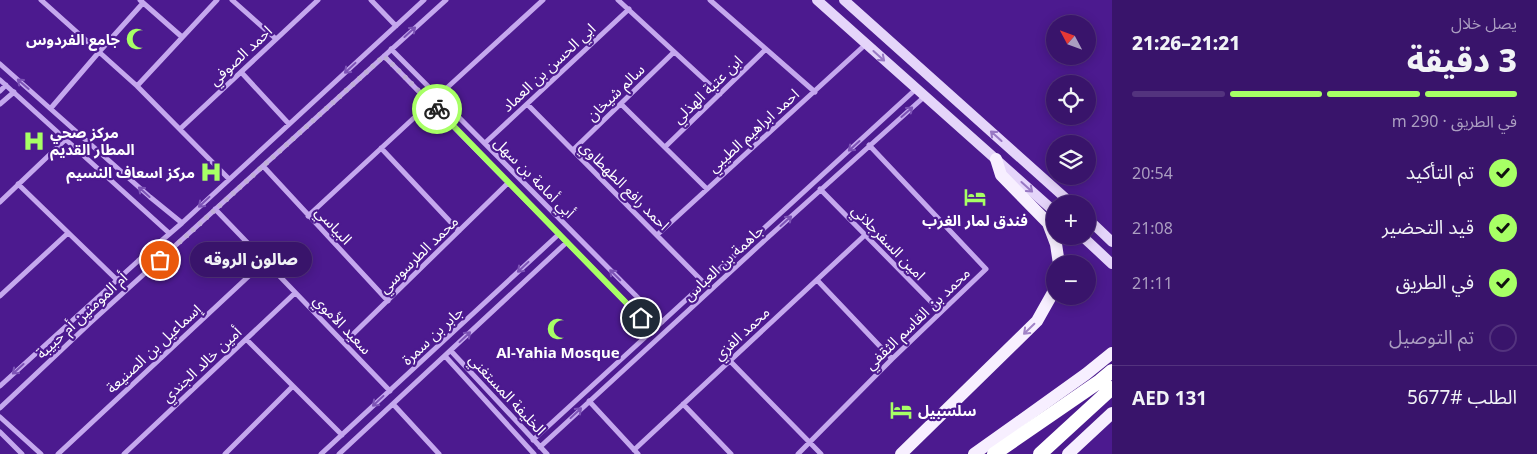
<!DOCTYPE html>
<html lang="ar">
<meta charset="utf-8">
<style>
body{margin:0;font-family:"Noto Sans","Noto Sans Arabic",sans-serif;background:#442173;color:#f1f3f6;direction:rtl;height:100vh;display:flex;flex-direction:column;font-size:19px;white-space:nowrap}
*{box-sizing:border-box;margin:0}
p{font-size:16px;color:#ab9ec1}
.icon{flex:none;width:28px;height:28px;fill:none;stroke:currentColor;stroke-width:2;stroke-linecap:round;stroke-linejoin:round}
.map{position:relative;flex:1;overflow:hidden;direction:ltr}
.panel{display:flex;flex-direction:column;background:#39146b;width:425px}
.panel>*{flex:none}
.needle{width:32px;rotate:311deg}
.buttons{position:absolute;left:1046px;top:15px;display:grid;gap:10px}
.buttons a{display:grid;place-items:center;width:50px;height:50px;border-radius:50%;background:#39146b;box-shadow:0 2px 12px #0003,0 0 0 1px #53337e;font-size:25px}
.pin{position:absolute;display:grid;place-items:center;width:42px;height:42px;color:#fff;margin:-21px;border:2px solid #fff;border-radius:50%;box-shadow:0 1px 5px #0007}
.courier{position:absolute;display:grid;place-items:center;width:50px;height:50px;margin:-25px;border:4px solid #a7ff65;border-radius:50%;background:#fff;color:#222;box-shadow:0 1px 6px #0007}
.bubble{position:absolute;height:35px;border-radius:18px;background:#39146b;box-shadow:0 2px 12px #0003,0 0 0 1px #53337e;font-size:16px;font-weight:800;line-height:35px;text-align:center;direction:rtl}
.summary em{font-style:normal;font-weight:800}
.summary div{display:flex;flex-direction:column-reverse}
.summary{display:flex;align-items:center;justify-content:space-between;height:85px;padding:0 20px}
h1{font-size:32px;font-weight:800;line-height:38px}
.bar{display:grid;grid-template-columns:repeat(4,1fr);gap:8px 5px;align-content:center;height:60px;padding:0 20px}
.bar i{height:6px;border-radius:4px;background:#53337e}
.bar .selected{background:#a7ff65}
.bar p{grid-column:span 4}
.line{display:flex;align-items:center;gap:12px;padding:0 20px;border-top:1px solid #53337e}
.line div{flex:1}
ol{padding:0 20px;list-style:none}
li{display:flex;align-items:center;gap:15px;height:55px}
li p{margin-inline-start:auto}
li .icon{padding:5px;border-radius:50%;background:#a7ff65;color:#111;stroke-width:4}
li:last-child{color:#ab9ec1}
li i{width:28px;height:28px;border:2px solid #53337e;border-radius:50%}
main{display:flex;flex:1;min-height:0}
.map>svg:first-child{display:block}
</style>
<main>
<section class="panel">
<div class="summary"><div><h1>3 دقيقة</h1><p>يصل خلال</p></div><em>21:21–21:26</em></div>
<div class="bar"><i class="selected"></i><i class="selected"></i><i class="selected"></i><i></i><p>في الطريق · 290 m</p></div>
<ol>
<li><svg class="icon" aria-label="check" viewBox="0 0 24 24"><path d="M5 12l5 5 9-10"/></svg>تم التأكيد<p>20:54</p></li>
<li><svg class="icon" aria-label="check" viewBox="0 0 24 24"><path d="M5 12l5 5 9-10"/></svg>قيد التحضير<p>21:08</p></li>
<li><svg class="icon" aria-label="check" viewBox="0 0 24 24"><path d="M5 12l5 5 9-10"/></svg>في الطريق<p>21:11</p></li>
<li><i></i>تم التوصيل</li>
</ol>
<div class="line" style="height:65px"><div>الطلب #5677</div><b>AED 131</b></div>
</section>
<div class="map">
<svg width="1112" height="454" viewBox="0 0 1112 454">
<rect width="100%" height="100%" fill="#4c1a8f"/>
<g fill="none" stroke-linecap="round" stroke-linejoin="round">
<path stroke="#c5a8ee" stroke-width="5" d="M41 0 137 86 229 179
M140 0 182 37
M232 0 276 39
M371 0 396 26
M618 0 720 94
M710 0 815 92
M391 49 662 322
M384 56 653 330
M0 64 150 197 182 223
M241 72 289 124
M0 80 169 233
M137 86 217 0
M0 91 6 85
M438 96 543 0
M0 104 14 92
M527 104 704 283
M621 104 707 189
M51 108 99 52 143 3
M180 129 318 0
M485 143 629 9
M665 147 766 49
M381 148 459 231
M573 150 674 52
M263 166 388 301
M18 184 117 280
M820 189 941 312
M0 202 65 140
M215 209 390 391
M308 216 430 103
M657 235 866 44
M817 280 892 359
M0 296 68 233
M246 339 342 435
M344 343 508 183
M451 351 547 454
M445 356 534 454
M730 361 821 454
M0 386 138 261 182 223 424 0
M589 401 638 454
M393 404 439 454
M683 404 731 454
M0 408 90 323 446 0
M0 417 41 454
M0 432 22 454
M533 440 916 89
M540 447 765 240 924 97
M634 450 865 235
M58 454 265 261
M124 454 295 293
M225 454 293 386
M321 454 559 234
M339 454 567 242
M798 454 892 359 986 269 869 145"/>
<path stroke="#e5d5fa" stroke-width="10" d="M817 0 1055 212
M844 0 1072 204
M1088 219 1112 242
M1082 236 1112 264"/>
<path stroke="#f7efff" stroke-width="12" d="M996 159 1001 175 1048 223 1056 244 1059 264
M901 454 1037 321 1055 289
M974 454 1086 374 1112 353
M1068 454 1112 413"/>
<path stroke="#fff" stroke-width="14" d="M994 454 1100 381 1112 371
M1040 454 1112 388"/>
</g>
<defs><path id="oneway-shaft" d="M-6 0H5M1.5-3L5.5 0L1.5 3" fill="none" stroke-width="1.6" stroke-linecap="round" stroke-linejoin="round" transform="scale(1.25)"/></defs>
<g stroke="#7c53b5">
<use href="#oneway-shaft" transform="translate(410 32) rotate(-42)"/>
<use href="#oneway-shaft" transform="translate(350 68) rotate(137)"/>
<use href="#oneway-shaft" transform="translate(23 84) rotate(-139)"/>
<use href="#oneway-shaft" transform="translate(907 112) rotate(-41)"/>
<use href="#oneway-shaft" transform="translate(854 146) rotate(138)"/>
<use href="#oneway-shaft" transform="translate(144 192) rotate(-138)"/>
<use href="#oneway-shaft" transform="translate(204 202) rotate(137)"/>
<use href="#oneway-shaft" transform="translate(786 221) rotate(-42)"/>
<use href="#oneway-shaft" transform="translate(523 267) rotate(137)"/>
<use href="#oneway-shaft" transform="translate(615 275) rotate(-135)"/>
<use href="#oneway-shaft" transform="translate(465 337) rotate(-43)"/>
<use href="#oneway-shaft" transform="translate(18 369) rotate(138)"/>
<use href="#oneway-shaft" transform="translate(378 401) rotate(137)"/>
<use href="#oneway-shaft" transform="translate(576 413) rotate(-43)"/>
</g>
<g stroke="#9878c4">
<use href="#oneway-shaft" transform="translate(879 56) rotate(42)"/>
<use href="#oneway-shaft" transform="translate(996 136) rotate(-138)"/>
<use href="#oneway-shaft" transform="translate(1027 187) rotate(42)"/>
</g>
<use stroke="#a284c7" href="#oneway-shaft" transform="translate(1029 329) rotate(136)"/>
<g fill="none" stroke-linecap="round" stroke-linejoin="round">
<path stroke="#c0afd8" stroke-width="5" stroke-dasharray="0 9" d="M160 260 384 56 437 109"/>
<path stroke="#a7ff65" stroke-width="6" d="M437 109 641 318"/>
</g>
<defs>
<g id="mosque-bare" transform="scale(1.725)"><path d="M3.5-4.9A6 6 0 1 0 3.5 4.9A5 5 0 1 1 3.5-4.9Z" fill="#a7ff65" stroke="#4c1a8f" stroke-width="2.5" paint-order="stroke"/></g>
<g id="hospital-bare" transform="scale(1.725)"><path d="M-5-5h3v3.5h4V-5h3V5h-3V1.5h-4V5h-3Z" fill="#a7ff65" stroke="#4c1a8f" stroke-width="2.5" paint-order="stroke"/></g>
<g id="hotel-bare" transform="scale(1.725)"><path d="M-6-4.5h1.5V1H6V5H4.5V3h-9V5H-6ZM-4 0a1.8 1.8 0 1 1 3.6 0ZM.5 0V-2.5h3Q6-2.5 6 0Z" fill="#a7ff65" stroke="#4c1a8f" stroke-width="2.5" paint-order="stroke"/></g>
</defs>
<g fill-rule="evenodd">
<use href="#mosque-bare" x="137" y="39"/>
<use href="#hospital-bare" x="34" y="141"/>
<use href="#hospital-bare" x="211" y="172"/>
<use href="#hotel-bare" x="975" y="197"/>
<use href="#mosque-bare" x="558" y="329"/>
<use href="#hotel-bare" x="901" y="410"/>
</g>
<g text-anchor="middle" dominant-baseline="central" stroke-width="4.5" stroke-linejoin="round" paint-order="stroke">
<g font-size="15" font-weight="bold" fill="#fff" stroke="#4c1a8f" text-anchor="end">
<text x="120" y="39">جامع الفردوس</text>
<text x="50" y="132" text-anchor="start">مركز صحي<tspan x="50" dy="17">المطار القديم</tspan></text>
<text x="195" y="172">مركز اسعاف النسيم</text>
<text x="975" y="220" text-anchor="middle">فندق لمار الغرب</text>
<text x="558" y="352" text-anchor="middle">Al-Yahia Mosque</text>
<text x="918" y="410" text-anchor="start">سلسبيل</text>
</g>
<g font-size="15" fill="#fff" stroke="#4c1a8f">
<text transform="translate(240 55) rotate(-43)">احمد الصوفي</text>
<text transform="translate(548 67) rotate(-43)">ابي الحسن بن العماد</text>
<text transform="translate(707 89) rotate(-44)">ابن عتبة الهذلي</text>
<text transform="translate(615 92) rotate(-44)">سالم شيخان</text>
<text transform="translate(753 130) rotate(-42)">احمد ابراهيم الطيبي</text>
<text transform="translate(535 177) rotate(45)">أبي أمامة بن سهل</text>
<text transform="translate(625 185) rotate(45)">احمد رافع الطهطاوي</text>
<text transform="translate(334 225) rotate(47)">البياسي</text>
<text transform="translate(889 242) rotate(46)">امين السفرجلاني</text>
<text transform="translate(418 254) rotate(-44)">محمد الطرسوسي</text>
<text transform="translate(723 262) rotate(-43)">جاهمة بن العباس</text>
<text transform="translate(81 315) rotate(-43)">أم المومنين أم حبيبة</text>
<text transform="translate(917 318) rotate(-44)">محمد بن القاسم الثقفي</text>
<text transform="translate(343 324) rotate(46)">سعيد الأموي</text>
<text transform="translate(741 333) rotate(-43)">محمد الفزي</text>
<text transform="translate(432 335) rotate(-43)">جابر بن سمرة</text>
<text transform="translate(153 348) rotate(-43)">إسماعيل بن الصنيعة</text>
<text transform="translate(201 364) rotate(-43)">أمين خالد الجندي</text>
<text transform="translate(508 394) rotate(47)">الخليفة المستغني</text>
</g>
</g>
</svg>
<div class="buttons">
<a><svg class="needle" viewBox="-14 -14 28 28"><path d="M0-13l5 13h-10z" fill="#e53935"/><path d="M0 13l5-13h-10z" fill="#ab9ec1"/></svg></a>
<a><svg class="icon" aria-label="locate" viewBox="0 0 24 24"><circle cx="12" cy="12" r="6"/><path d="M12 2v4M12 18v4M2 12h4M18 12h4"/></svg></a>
<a><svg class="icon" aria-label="layers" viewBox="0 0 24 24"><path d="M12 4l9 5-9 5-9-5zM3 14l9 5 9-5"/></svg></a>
<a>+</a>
<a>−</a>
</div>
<div class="pin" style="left:160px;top:260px;background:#ea580c"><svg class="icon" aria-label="bag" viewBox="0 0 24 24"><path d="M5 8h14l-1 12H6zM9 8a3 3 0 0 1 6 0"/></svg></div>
<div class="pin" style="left:641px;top:318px;background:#1f2937"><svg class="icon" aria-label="home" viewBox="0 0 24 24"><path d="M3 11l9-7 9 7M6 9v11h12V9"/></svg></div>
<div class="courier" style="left:437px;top:109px"><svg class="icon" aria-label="bike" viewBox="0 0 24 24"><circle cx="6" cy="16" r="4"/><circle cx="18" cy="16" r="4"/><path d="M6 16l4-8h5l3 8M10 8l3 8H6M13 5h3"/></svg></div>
<div class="bubble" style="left:190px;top:242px;width:122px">صالون الروقه</div>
</div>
</main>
